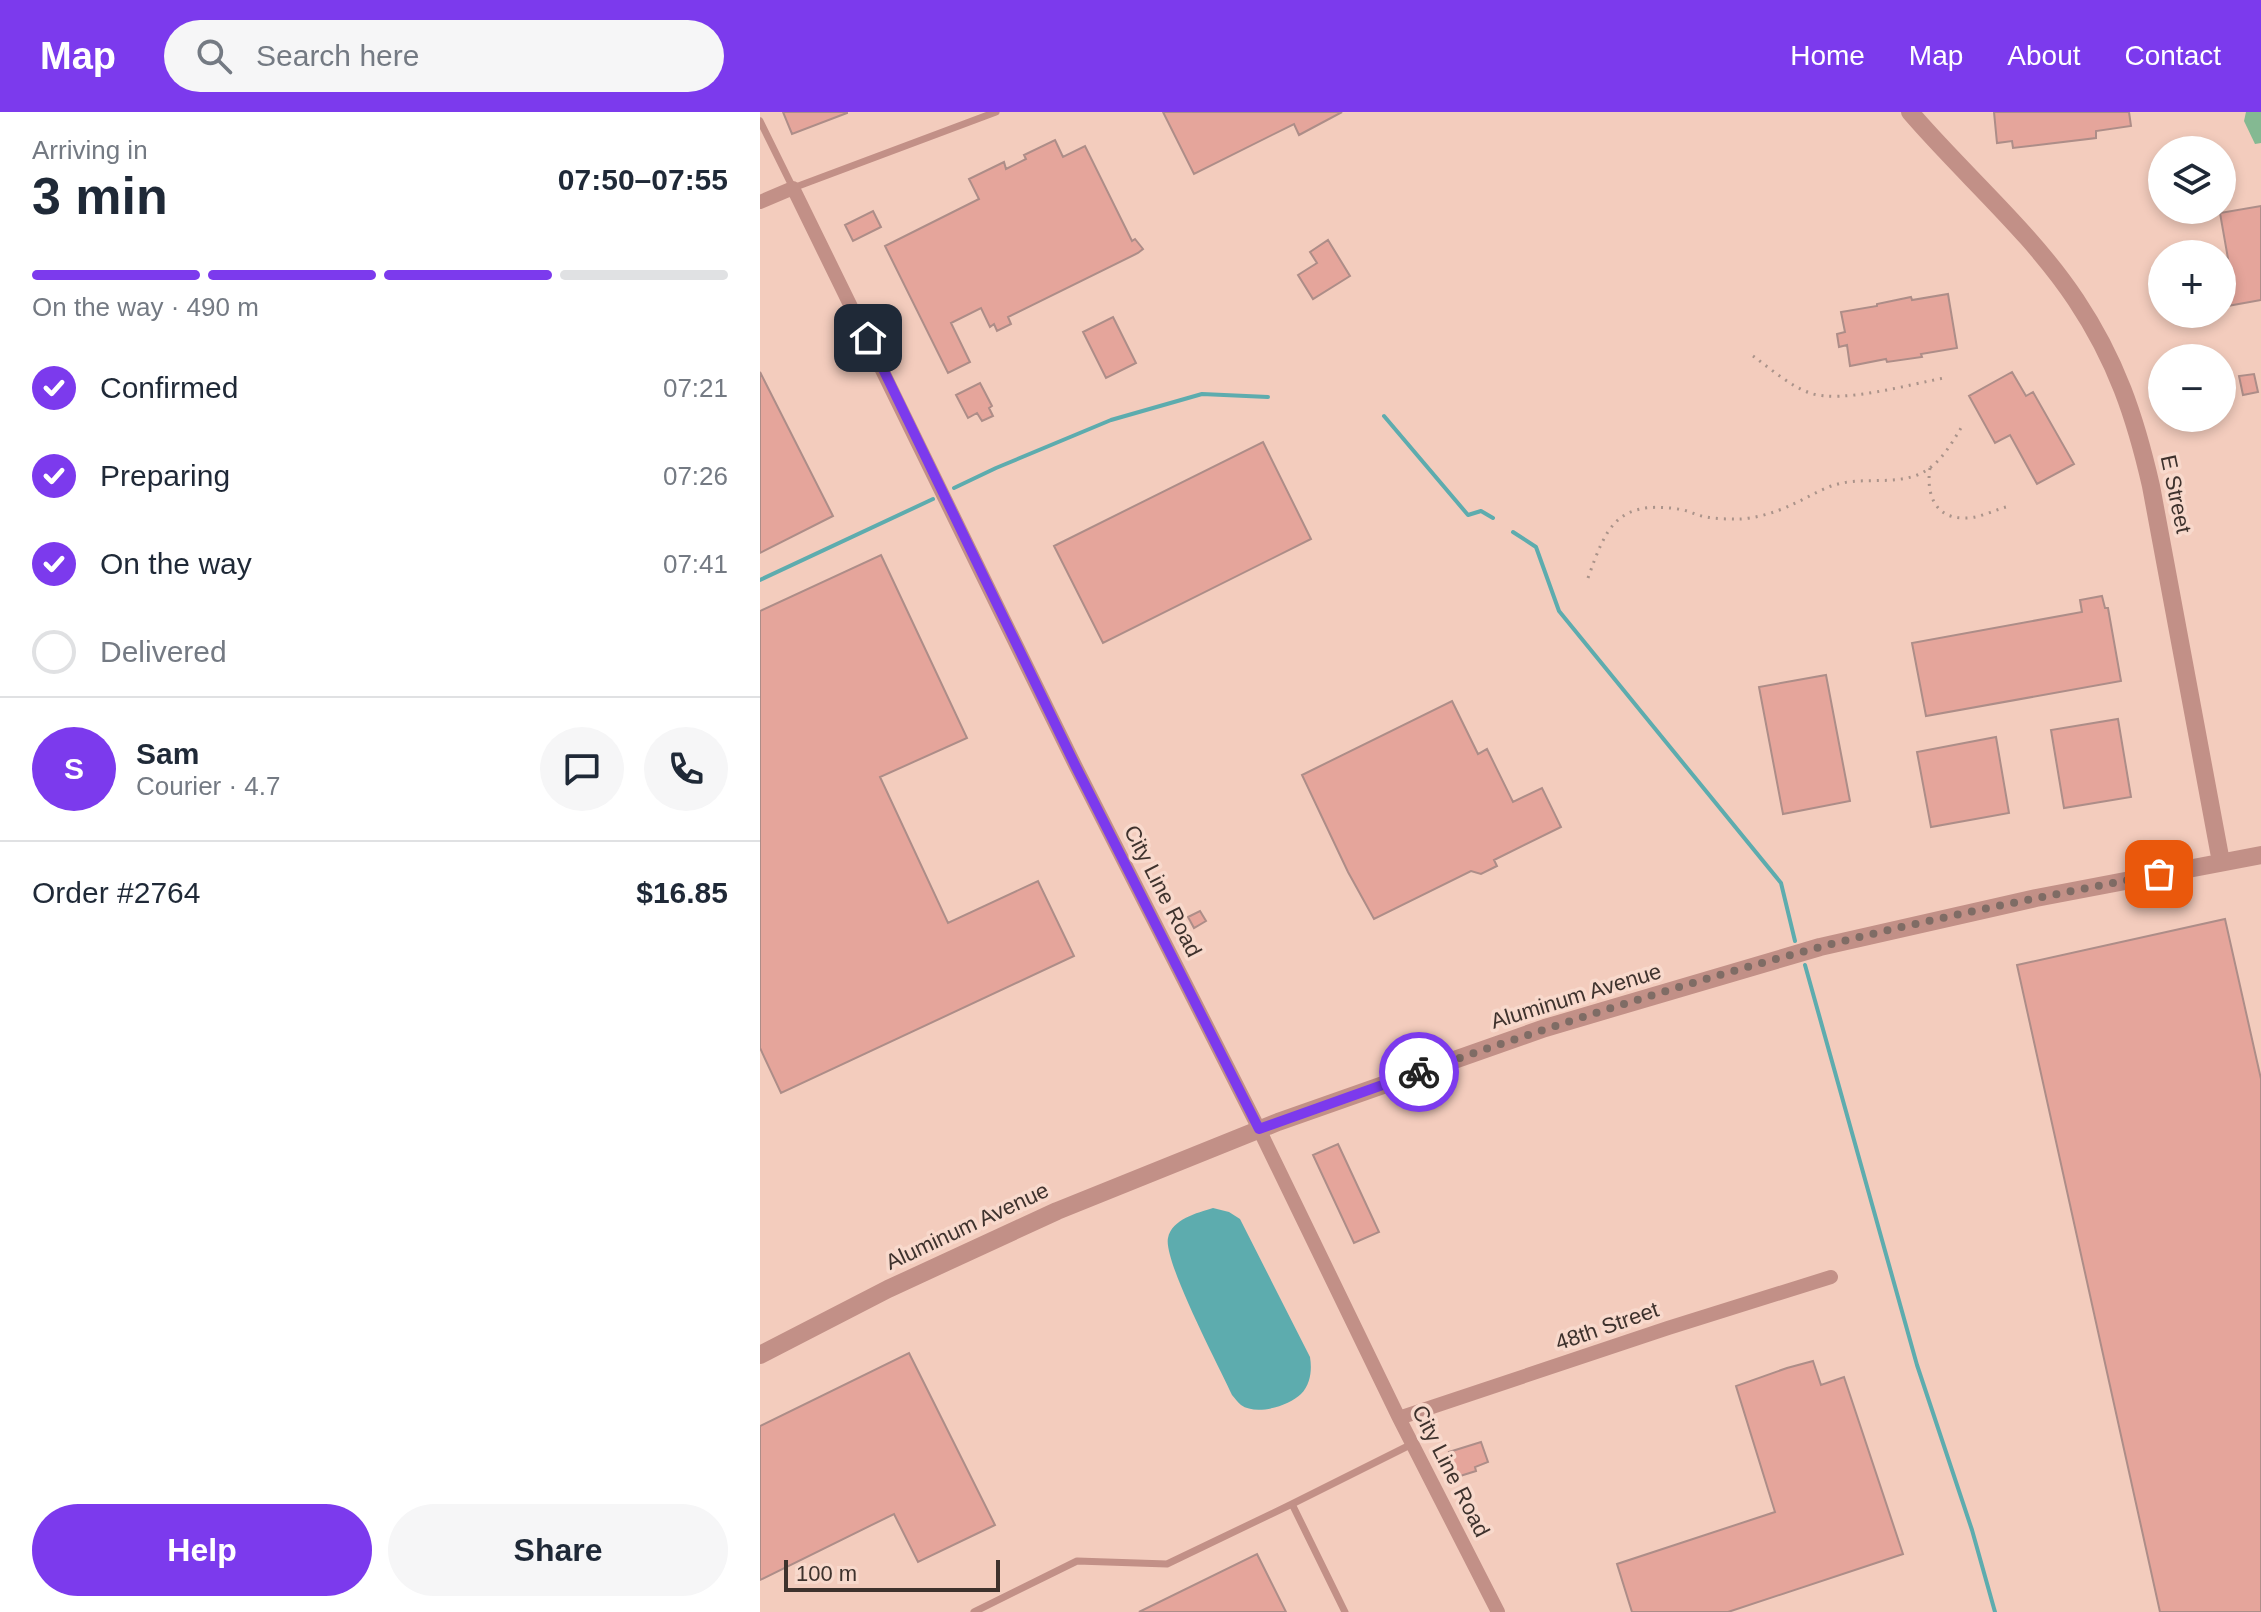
<!DOCTYPE html>
<meta charset="utf-8">
<style>
body{margin:0;font-family:Arial,sans-serif;background:#f6f6f7;color:#1f2937;height:100vh;display:flex;flex-direction:column;font-size:30px;white-space:nowrap}
*{box-sizing:border-box;margin:0}
p{font-size:26px;color:#747a83}
.icon{flex:none;width:44px;height:44px;fill:none;stroke:currentColor;stroke-width:2;stroke-linecap:round;stroke-linejoin:round}
.map{position:relative;flex:1;overflow:hidden}
.drawer{display:flex;flex-direction:column;background:#fff;width:760px}
.drawer>*{flex:none}
.buttons{position:absolute;left:1388px;top:24px;display:grid;gap:16px}
.buttons a{display:grid;place-items:center;width:88px;height:88px;border-radius:50%;background:#fff;box-shadow:0 4px 12px #0003;font-size:40px}
.scale{position:absolute;left:24px;bottom:20px;width:216px;box-sizing:border-box;padding-left:8px;border:4px solid #3e322d;border-top:0;font-size:22px;line-height:28px;white-space:nowrap;color:#3e322d;-webkit-text-stroke:6px #f8d9cc;paint-order:stroke}
.pin{position:absolute;display:grid;place-items:center;width:68px;height:68px;color:#fff;margin:-34px;border-radius:16px;box-shadow:0 4px 12px #0006}
.courier{position:absolute;display:grid;place-items:center;width:80px;height:80px;margin:-40px;border:6px solid #7c3aed;border-radius:50%;background:#fff;color:#222;box-shadow:0 2px 10px #0007}
.head em{font-style:normal;font-weight:700}
.head div{display:flex;flex-direction:column-reverse}
.head{display:flex;align-items:center;justify-content:space-between;height:136px;padding:0 32px}
h1{font-size:52px;font-weight:700;line-height:60px}
.bar{display:grid;grid-template-columns:repeat(4,1fr);gap:12px 8px;align-content:center;height:96px;padding:0 32px}
.bar i{height:10px;border-radius:6px;background:#e0e1e3}
.bar .selected{background:#7c3aed}
.bar p{grid-column:span 4}
.line{display:flex;align-items:center;gap:20px;padding:0 32px;border-top:2px solid #e0e1e3}
.line div{flex:1}
.round{display:grid;place-items:center;flex:none;width:84px;height:84px;border-radius:42px;background:#f6f6f7}
ol{padding:0 32px;list-style:none}
li{display:flex;align-items:center;gap:24px;height:88px}
li p{margin-inline-start:auto}
li .icon{padding:8px;border-radius:50%;background:#7c3aed;color:#fff;stroke-width:4}
li:last-child{color:#747a83}
li i{width:44px;height:44px;border:4px solid #e0e1e3;border-radius:50%}
.action{display:flex;gap:16px;margin-top:auto;padding:16px 32px}
.action a{flex:1;height:92px;border-radius:48px;background:#7c3aed;color:#fff;font-size:32px;font-weight:700;line-height:92px;text-align:center}
.action a+a{background:#f6f6f7;color:#1f2937}
header{display:flex;align-items:center;gap:48px;box-sizing:border-box;height:112px;padding:0 40px;background:#7c3aed;color:#fff}
header strong{font-size:38px}
nav{display:flex;gap:44px;margin-inline-start:auto;font-size:28px}
.search{width:560px;height:72px;background:#f6f6f7;display:flex;align-items:center;gap:20px;box-sizing:border-box;padding:0 28px;border-radius:44px;color:#747a83;font-size:30px}
main{display:flex;flex:1;min-height:0}
.map>svg:first-child{display:block}
</style>
<header>
<strong>Map</strong>
<div class="search"><svg class="icon" aria-label="search" viewBox="0 0 24 24"><circle cx="10" cy="10" r="6"/><path d="M15 15l6 6"/></svg>Search here</div>
<nav><a>Home</a><a>Map</a><a>About</a><a>Contact</a></nav>
</header>
<main>
<section class="drawer">
<div class="head"><div><h1>3 min</h1><p>Arriving in</p></div><em>07:50–07:55</em></div>
<div class="bar"><i class="selected"></i><i class="selected"></i><i class="selected"></i><i></i><p>On the way · 490 m</p></div>
<ol>
<li><svg class="icon" aria-label="check" viewBox="0 0 24 24"><path d="M5 12l5 5 9-10"/></svg>Confirmed<p>07:21</p></li>
<li><svg class="icon" aria-label="check" viewBox="0 0 24 24"><path d="M5 12l5 5 9-10"/></svg>Preparing<p>07:26</p></li>
<li><svg class="icon" aria-label="check" viewBox="0 0 24 24"><path d="M5 12l5 5 9-10"/></svg>On the way<p>07:41</p></li>
<li><i></i>Delivered</li>
</ol>
<div class="line" style="height:144px"><b class="round" style="background:#7c3aed;color:#fff">S</b><div><b>Sam</b><p>Courier · 4.7</p></div><a class="round"><svg class="icon" aria-label="chat" viewBox="0 0 24 24"><path d="M4 5h16v11H9l-5 4z"/></svg></a><a class="round"><svg class="icon" aria-label="phone" viewBox="0 0 24 24"><path d="M5 4h4l2 5-3 2q2 4 5 5l2-3 5 2v4C11 20 4 13 5 4z"/></svg></a></div>
<div class="line" style="height:104px"><div>Order #2764</div><b>$16.85</b></div>
<div class="action"><a>Help</a><a>Share</a></div>
</section>
<div class="map">
<svg width="1501" height="1500" viewBox="0 0 1501 1500">
<rect width="100%" height="100%" fill="#f8d9cc"/>
<path fill="#f3ccbd" fill-rule="evenodd" d="M0 0H1501V1500H0ZM1402 38H1462V98H1402ZM1402 142H1462V202H1402ZM1402 246H1462V306H1402Z"/>
<path fill="#84b992" d="M1486 0H1501V31L1495 32 1484 9Z"/>
<path fill="#5dacae" d="M453 1096 469 1100 480 1107 550 1245C552 1257 551 1272 541 1282 529 1294 496 1304 481 1293 477 1290 475 1286 472 1283 460 1256 403 1149 408 1126 412 1107 437 1101 453 1096Z"/>
<g fill="none" stroke-linecap="round" stroke-linejoin="round">
<path stroke="#5dacae" stroke-width="4" d="M624 304 708 403 721 399 733 406
M194 376 236 356 351 308 442 282 508 285
M753 420 776 435 799 499 1021 771 1035 829
M0 468 173 387
M1045 853 1157 1253 1212 1418 1235 1500"/>
</g>
<path fill="#e5a59b" stroke="#ad8d88" stroke-width="2" d="M23 0H87V1L32 22Z
M403 0H582L539 23 534 12 434 62Z
M1234 0H1369L1371 14 1336 19V26L1253 36 1252 29 1237 31Z
M295 28 303 45 325 34 372 129 375 127 383 137 378 141 248 205 251 212 237 219 234 212 230 215 221 196 191 211 210 250 188 261 125 134 219 87 209 67 244 50 246 57 266 47 264 43Z
M1501 94V188L1462 195V159L1470 158 1460 101Z
M113 99 121 115 93 129 85 113Z
M568 128 590 164 553 187 538 163 557 151 550 140Z
M1188 182 1197 236 1161 242 1162 245 1127 250 1126 247 1090 254 1087 233 1079 235 1077 222 1085 220 1081 200 1117 194V192L1151 185 1152 188Z
M353 205 376 251 346 266 323 220Z
M0 260 73 404 0 441Z
M1252 260 1266 284 1273 280 1314 352 1277 372 1250 323 1235 331 1209 284Z
M1494 262 1498 280 1483 283 1479 264Z
M220 271 232 294 229 296 233 304 222 309 217 301 208 306 196 283Z
M503 330 551 427 343 531 294 434Z
M121 443 207 626 120 665 188 811 278 769 314 844 21 981 0 936V499Z
M1342 484 1345 496H1348L1361 569 1166 604 1152 531 1322 500 1320 488Z
M1066 563 1090 689 1023 702 999 575Z
M692 589 718 642 727 637 753 690 782 676 801 715 734 748 737 754 721 762 711 759 614 807 588 760 542 663Z
M1358 607 1371 685 1304 696 1291 618Z
M1236 625 1249 701 1171 715 1157 640Z
M440 799 446 809 434 816 428 805Z
M1465 807 1501 967V1500H1400L1257 853Z
M578 1032 619 1120 594 1131 553 1043Z
M149 1241 235 1413 158 1450 134 1402 0 1468V1314Z
M1053 1249 1061 1273 1084 1265 1143 1442 968 1500H872L857 1452 1015 1400 976 1274 1027 1256Z
M721 1330 728 1350 715 1355 716 1359 697 1365 689 1340Z
M497 1442 526 1500H379Z"/>
<g fill="none" stroke-linecap="round" stroke-linejoin="round">
<path stroke="#aa938a" stroke-width="3" stroke-dasharray="2 6" stroke-linecap="butt" d="M993 244C1011 257 1030 274 1050 281 1081 292 1151 272 1184 266
M1170 356C1166 380 1174 406 1203 406 1217 407 1232 399 1246 395
M828 466C846 416 856 388 918 397 928 398 937 404 947 405 957 407 968 407 978 407 994 407 1017 400 1031 393 1048 386 1063 375 1082 371 1110 365 1147 375 1171 355 1184 345 1193 329 1201 316"/>
<path stroke="#c29087" stroke-width="7" d="M0 9 33 76 236 0
M532 1392 652 1332
M214 1500 317 1449 407 1452 532 1392 585 1500"/>
<path stroke="#c29087" stroke-width="14" d="M0 90 33 76 316 655 499 1017 639 1306 738 1500
M639 1306 908 1216 1071 1165"/>
<path stroke="#c29087" stroke-width="18" d="M1150 0C1203 62 1271 120 1316 188 1356 248 1375 304 1391 374L1461 750
M0 1243 128 1177 297 1099 518 1010 785 916 1060 835 1276 786 1501 743"/>
</g>
<g fill="none" stroke-linecap="round" stroke-linejoin="round">
<path stroke="#7f6c65" stroke-width="8" stroke-dasharray="0 14.4" d="M659 960C791 914 925 871 1060 835 1172 806 1286 784 1399 762"/>
<path stroke="#7c3aed" stroke-width="10" d="M108 226 316 655 499 1017 659 960"/>
</g>
<g text-anchor="middle" dominant-baseline="central" stroke-width="7" stroke-linejoin="round" paint-order="stroke">
<g font-size="22" fill="#3e322d" stroke="#f8d9cc">
<text transform="translate(1416 382) rotate(78)">E Street</text>
<text transform="translate(403 779) rotate(63)">City Line Road</text>
<text transform="translate(816 884) rotate(-17)">Aluminum Avenue</text>
<text transform="translate(207 1114) rotate(-25)">Aluminum Avenue</text>
<text transform="translate(847 1214) rotate(-19)">48th Street</text>
<text transform="translate(691 1359) rotate(63)">City Line Road</text>
</g>
</g>
</svg>
<div class="buttons">
<a><svg class="icon" aria-label="layers" viewBox="0 0 24 24"><path d="M12 4l9 5-9 5-9-5zM3 14l9 5 9-5"/></svg></a>
<a>+</a>
<a>−</a>
</div>
<div class="scale">100 m</div>
<div class="pin" style="left:1399px;top:762px;background:#ea580c"><svg class="icon" aria-label="bag" viewBox="0 0 24 24"><path d="M5 8h14l-1 12H6zM9 8a3 3 0 0 1 6 0"/></svg></div>
<div class="pin" style="left:108px;top:226px;background:#1f2937"><svg class="icon" aria-label="home" viewBox="0 0 24 24"><path d="M3 11l9-7 9 7M6 9v11h12V9"/></svg></div>
<div class="courier" style="left:659px;top:960px"><svg class="icon" aria-label="bike" viewBox="0 0 24 24"><circle cx="6" cy="16" r="4"/><circle cx="18" cy="16" r="4"/><path d="M6 16l4-8h5l3 8M10 8l3 8H6M13 5h3"/></svg></div>
</div>
</main>
